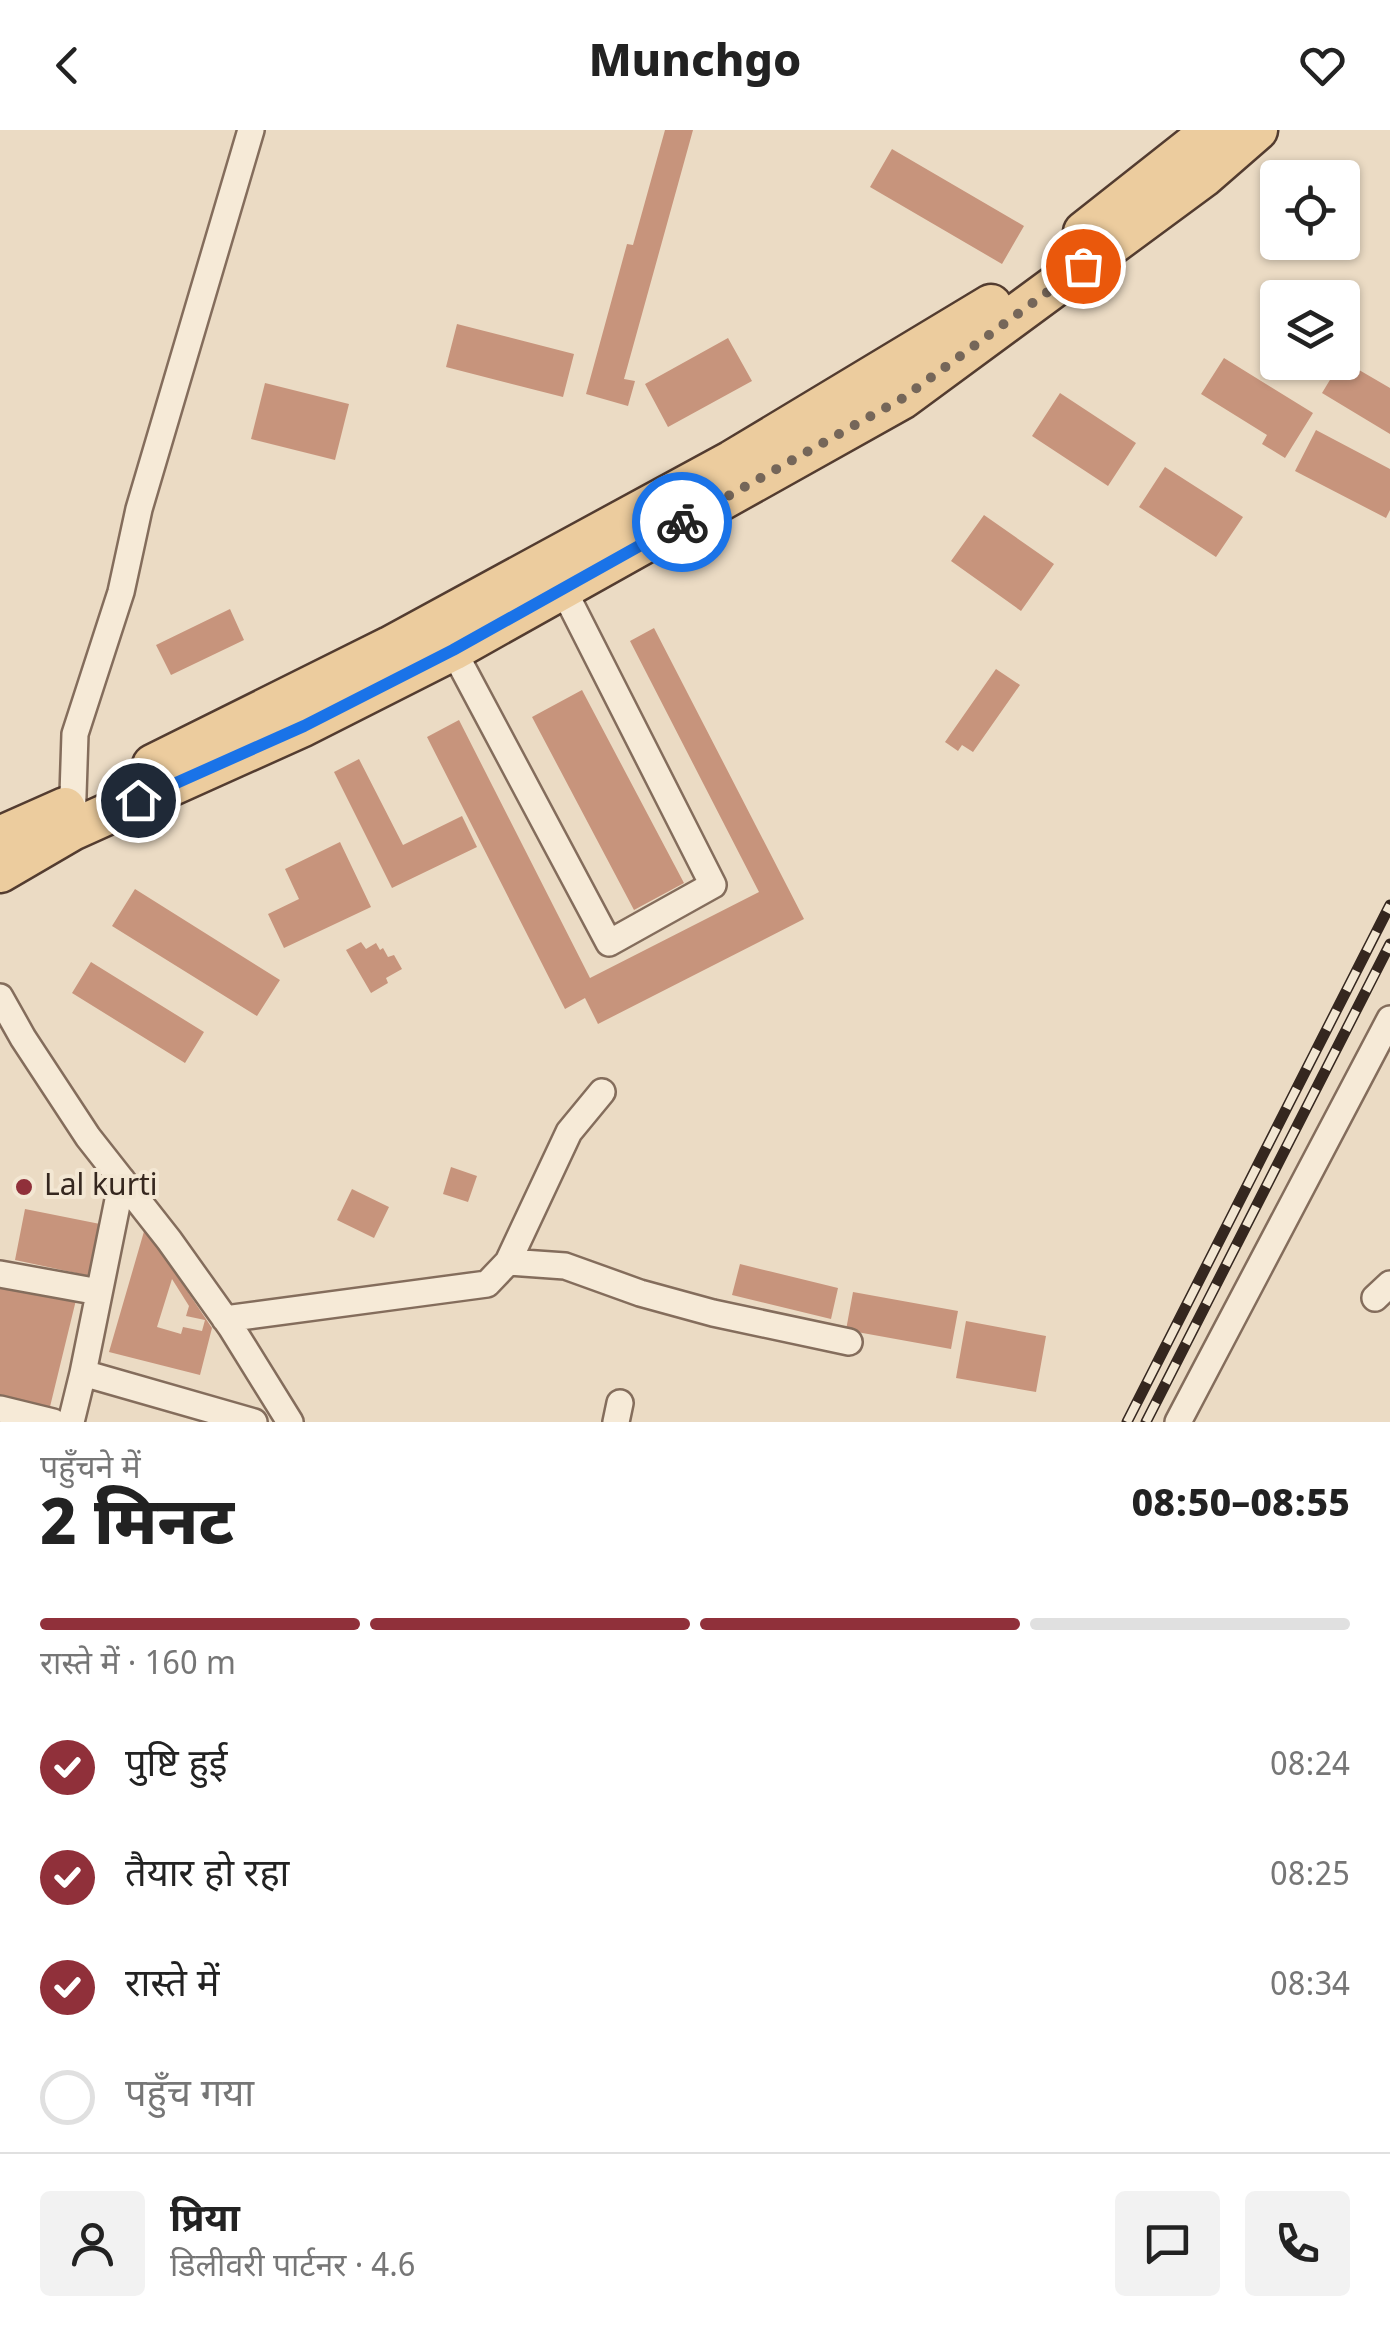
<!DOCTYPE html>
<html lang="hi">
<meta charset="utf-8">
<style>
body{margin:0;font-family:Georgia,"Noto Sans Devanagari",serif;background:#f2f2f2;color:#222;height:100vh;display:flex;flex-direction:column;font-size:38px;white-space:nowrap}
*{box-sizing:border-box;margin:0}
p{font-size:32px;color:#767676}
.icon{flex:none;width:55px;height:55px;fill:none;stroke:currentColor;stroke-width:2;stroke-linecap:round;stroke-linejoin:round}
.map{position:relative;height:1292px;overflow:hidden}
.drawer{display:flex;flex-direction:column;background:#fff;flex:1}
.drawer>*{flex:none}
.buttons{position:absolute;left:1260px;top:30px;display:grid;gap:20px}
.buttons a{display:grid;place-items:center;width:100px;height:100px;border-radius:10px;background:#fff;box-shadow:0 2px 8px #0004;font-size:50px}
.pin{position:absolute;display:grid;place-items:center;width:85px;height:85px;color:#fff;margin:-42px;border:5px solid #fff;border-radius:50%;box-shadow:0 2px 10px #0007}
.courier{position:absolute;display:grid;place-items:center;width:100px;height:100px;margin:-50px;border:8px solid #1a73e8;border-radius:50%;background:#fff;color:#222;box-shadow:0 2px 12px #0007}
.headline em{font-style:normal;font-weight:800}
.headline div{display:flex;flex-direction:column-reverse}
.headline{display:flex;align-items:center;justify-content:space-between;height:170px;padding:0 40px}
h1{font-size:65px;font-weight:800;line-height:75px}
.bar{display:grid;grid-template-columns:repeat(4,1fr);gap:15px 10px;align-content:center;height:120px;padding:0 40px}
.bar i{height:12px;border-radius:8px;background:#e0e0e0}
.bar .on{background:#90303a}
.bar p{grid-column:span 4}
.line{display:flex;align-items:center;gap:25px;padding:0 40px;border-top:2px solid #e0e0e0}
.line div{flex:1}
.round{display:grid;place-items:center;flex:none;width:105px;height:105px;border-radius:10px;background:#f2f2f2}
ol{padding:0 40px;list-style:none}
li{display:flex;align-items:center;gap:30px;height:110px}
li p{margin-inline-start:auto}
li .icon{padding:10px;border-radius:50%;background:#90303a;color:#fff;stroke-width:4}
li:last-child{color:#767676}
li i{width:55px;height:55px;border:5px solid #e0e0e0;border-radius:50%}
header{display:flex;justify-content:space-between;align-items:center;height:130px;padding:0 40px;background:#fff;font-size:45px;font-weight:800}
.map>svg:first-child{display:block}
</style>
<header><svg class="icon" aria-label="back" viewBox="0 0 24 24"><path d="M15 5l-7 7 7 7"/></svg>Munchgo<svg class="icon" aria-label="heart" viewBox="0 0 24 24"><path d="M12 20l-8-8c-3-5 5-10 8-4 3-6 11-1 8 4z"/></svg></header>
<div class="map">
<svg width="1390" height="1292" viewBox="0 0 1390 1292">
<rect width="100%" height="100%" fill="#ebdbc4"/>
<path fill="#c7947c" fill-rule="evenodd" d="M665 0H693L624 249 635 251 628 276 586 264 627 114 633 115Z
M892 19 1024 96 1002 134 870 57Z
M457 194 574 224 563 267 446 237Z
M728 208 752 251 668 297 645 254Z
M1224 228 1313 283 1285 328 1262 314 1267 305 1201 264Z
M1342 230 1390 258V304L1322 263Z
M265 253 349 274 335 330 251 309Z
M1060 263 1136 313 1108 356 1032 306Z
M1316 300 1390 339V380L1386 388 1295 341Z
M1165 337 1243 387 1216 427 1139 377Z
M984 385 1054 434 1021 481 951 431Z
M230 479 244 510 171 545 156 515Z
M654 498 804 789 598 894 585 868 565 879 427 607 459 590 590 848 759 762 630 511Z
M996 539 1020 555 973 622 962 615 958 621 945 612Z
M582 560 684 753 634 780 532 587Z
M359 629 403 715 462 686 477 717 392 758 334 642Z
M340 712 371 777 284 818 268 784 299 769 285 739Z
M135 759 280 850 257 886 112 796Z
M361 812 366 819 376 813 380 820 383 818 388 827 394 825 402 839 386 848 388 853 371 863 346 820Z
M91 832 204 902 185 933 72 863Z
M451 1037 477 1046 468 1072 443 1064Z
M352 1059 389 1077 374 1108 337 1090Z
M25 1079 105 1095 95 1147 15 1130Z
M145 1098 212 1198 200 1245 109 1222ZM172 1149 189 1176 186 1186 205 1190 202 1201 183 1197 181 1204 157 1197Z
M740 1134 838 1158 831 1189 732 1165Z
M0 1152 76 1170 48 1285 0 1274Z
M853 1162 958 1181 951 1219 846 1200Z
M966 1191 1046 1206 1036 1262 956 1248Z"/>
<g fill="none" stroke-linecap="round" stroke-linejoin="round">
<g stroke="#846d5c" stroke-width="30">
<path id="minor" d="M453 520 609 813 713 755 563 459
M72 695 75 604 121 462 139 379 251 0
M0 867 23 908 88 1007 169 1110 231 1197 290 1292
M122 1050 83 1243 254 1292
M508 1132 565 1136 640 1163 713 1183 849 1212
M0 1144 99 1162
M1375 1168 1390 1154
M225 1189 487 1154 508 1132 569 1002 602 962
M0 1279 53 1292
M71 1292 83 1243
M616 1292 620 1273
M1178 1292 1390 889"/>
</g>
<g stroke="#533c30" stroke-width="45">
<path id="primary" d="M1084 102 1213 0
M153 635 390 517 732 331 991 175
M0 707 65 678
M0 742 72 700 303 596 453 520 903 268 1203 47 1257 0"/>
</g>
<use href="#minor" stroke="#f6ead7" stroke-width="25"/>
<use href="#primary" stroke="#eccc9e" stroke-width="40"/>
<g stroke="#35271f" stroke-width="11">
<path id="rail" d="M1127 1292 1390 775
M1146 1292 1390 814"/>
</g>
<use href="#rail" stroke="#f3e7d3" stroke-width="8" stroke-dasharray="22" stroke-linecap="butt"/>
</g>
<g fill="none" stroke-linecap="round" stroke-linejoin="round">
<path stroke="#756659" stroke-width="10" stroke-dasharray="0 18" d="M682 392 903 268 1083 136"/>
<path stroke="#1a73e8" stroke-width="12" d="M138 670 304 596 453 520 682 392"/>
</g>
<circle fill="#90303a" stroke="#f3e7d3" stroke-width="4" cx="24" cy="1057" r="10"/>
<g text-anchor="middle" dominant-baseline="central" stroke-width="8" stroke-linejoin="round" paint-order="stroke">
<g font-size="30" fill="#35271f" stroke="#f3e7d3" text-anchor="start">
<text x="44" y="1057">Lal kurti</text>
</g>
</g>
</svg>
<div class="buttons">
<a><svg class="icon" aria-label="locate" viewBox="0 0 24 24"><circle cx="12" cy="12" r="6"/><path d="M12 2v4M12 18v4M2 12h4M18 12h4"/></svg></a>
<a><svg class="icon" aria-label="layers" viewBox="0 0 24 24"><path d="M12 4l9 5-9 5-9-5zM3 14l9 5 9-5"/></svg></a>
</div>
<div class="pin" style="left:1083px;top:136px;background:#ea580c"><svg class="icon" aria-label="bag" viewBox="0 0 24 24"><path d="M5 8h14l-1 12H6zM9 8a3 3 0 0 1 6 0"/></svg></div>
<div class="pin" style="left:138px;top:670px;background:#1f2937"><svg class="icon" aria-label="home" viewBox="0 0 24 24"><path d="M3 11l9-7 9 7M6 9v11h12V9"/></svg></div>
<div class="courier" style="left:682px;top:392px"><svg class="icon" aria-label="bike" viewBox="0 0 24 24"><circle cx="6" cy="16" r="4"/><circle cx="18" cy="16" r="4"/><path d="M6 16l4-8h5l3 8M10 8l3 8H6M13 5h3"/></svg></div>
</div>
<section class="drawer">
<div class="headline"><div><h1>2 मिनट</h1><p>पहुँचने में</p></div><em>08:50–08:55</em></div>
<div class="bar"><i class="on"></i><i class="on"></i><i class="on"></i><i></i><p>रास्ते में · 160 m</p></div>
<ol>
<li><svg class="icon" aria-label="check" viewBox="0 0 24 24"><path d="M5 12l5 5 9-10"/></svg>पुष्टि हुई<p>08:24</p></li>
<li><svg class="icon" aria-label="check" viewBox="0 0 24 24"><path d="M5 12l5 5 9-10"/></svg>तैयार हो रहा<p>08:25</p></li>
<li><svg class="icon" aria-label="check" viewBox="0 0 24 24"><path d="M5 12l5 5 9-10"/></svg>रास्ते में<p>08:34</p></li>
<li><i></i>पहुँच गया</li>
</ol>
<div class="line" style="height:180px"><a class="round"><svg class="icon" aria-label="person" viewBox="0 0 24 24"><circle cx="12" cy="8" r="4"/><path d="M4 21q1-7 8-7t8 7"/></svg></a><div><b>प्रिया</b><p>डिलीवरी पार्टनर · 4.6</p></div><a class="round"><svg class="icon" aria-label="chat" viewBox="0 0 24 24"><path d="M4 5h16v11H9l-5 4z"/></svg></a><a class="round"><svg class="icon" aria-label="phone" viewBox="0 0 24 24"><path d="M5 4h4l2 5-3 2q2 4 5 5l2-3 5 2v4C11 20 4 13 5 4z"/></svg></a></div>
</section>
